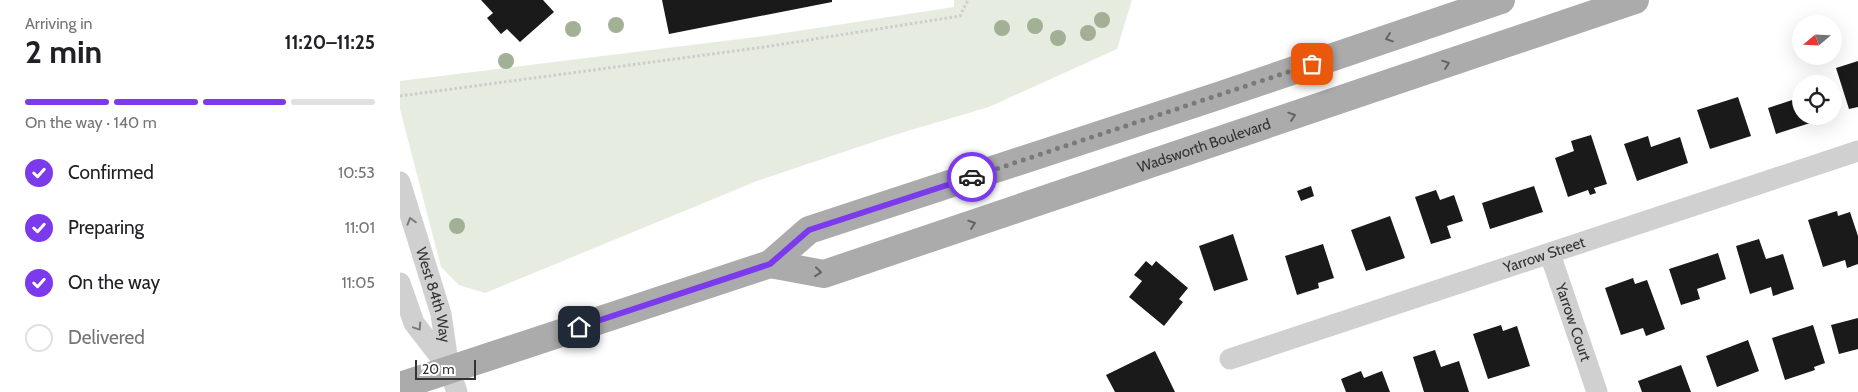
<!DOCTYPE html>
<meta charset="utf-8">
<style>
body{margin:0;font-family:Cabin,sans-serif;background:#f2f2f2;color:#202124;height:100vh;display:flex;flex-direction:column;font-size:19px;white-space:nowrap}
*{box-sizing:border-box;margin:0}
p{font-size:16px;color:#757577}
.icon{flex:none;width:28px;height:28px;fill:none;stroke:currentColor;stroke-width:2;stroke-linecap:round;stroke-linejoin:round}
.map{position:relative;flex:1;overflow:hidden}
.side{display:flex;flex-direction:column;background:#fff;width:400px}
.side>*{flex:none}
.needle{width:32px;rotate:251deg}
.fabs{position:absolute;left:1392px;top:15px;display:grid;gap:10px}
.fabs a{display:grid;place-items:center;width:50px;height:50px;border-radius:50%;background:#fff;box-shadow:0 5px 20px #0002;font-size:25px}
.scale{position:absolute;left:15px;bottom:12px;width:61px;box-sizing:border-box;padding-left:5px;border:2px solid #333;border-top:0;font-size:14px;line-height:18px;white-space:nowrap;color:#333;-webkit-text-stroke:4px #fff;paint-order:stroke}
.pin{position:absolute;display:grid;place-items:center;width:42px;height:42px;color:#fff;margin:-21px;border-radius:10px;box-shadow:0 2px 8px #0006}
.courier{position:absolute;display:grid;place-items:center;width:50px;height:50px;margin:-25px;border:4px solid #7c3aed;border-radius:50%;background:#fff;color:#222;box-shadow:0 1px 6px #0007}
.head em{font-style:normal;font-weight:700}
.head div{display:flex;flex-direction:column-reverse}
.head{display:flex;align-items:center;justify-content:space-between;height:85px;padding:0 25px}
h1{font-size:32px;font-weight:700;line-height:38px}
.bar{display:grid;grid-template-columns:repeat(4,1fr);gap:8px 5px;align-content:center;height:60px;padding:0 25px}
.bar i{height:6px;border-radius:4px;background:#e0e0e0}
.bar .selected{background:#7c3aed}
.bar p{grid-column:span 4}
ol{padding:0 25px;list-style:none}
li{display:flex;align-items:center;gap:15px;height:55px}
li p{margin-inline-start:auto}
li .icon{padding:5px;border-radius:50%;background:#7c3aed;color:#fff;stroke-width:4}
li:last-child{color:#757577}
li i{width:28px;height:28px;border:2px solid #e0e0e0;border-radius:50%}
main{display:flex;flex:1;min-height:0}
.map>svg:first-child{display:block}
</style>
<main>
<section class="side">
<div class="head"><div><h1>2 min</h1><p>Arriving in</p></div><em>11:20–11:25</em></div>
<div class="bar"><i class="selected"></i><i class="selected"></i><i class="selected"></i><i></i><p>On the way · 140 m</p></div>
<ol>
<li><svg class="icon" aria-label="check" viewBox="0 0 24 24"><path d="M5 12l5 5 9-10"/></svg>Confirmed<p>10:53</p></li>
<li><svg class="icon" aria-label="check" viewBox="0 0 24 24"><path d="M5 12l5 5 9-10"/></svg>Preparing<p>11:01</p></li>
<li><svg class="icon" aria-label="check" viewBox="0 0 24 24"><path d="M5 12l5 5 9-10"/></svg>On the way<p>11:05</p></li>
<li><i></i>Delivered</li>
</ol>
</section>
<div class="map">
<svg width="1458" height="392" viewBox="0 0 1458 392">
<rect width="100%" height="100%" fill="#fff"/>
<path fill="#e6ecdf" d="M554 0H732L717 49 589 107 494 135 357 181 85 293 59 285 41 267 0 109V81L365 36 554 7Z"/>
<path fill="#1a1a1a" d="M81 0H143L154 12 120 42 107 29 101 34 87 18 93 13Z
M262 0H432V2L269 34Z
M1458 61V107L1449 109 1436 68Z
M1338 97 1351 136 1310 149 1297 110Z
M1401 97V116L1429 117 1376 134 1368 108Z
M1191 135 1207 184 1194 188 1196 193 1190 195 1188 190 1168 197 1155 158 1174 151 1171 141Z
M1248 136 1251 147 1280 137 1288 163 1237 181 1224 144Z
M911 186 914 196 901 201 897 191Z
M1134 186 1143 212 1090 229 1082 203Z
M1036 190 1040 200 1054 195 1063 221 1047 226 1051 238 1031 244 1015 197Z
M1437 211 1438 216 1450 212 1458 236V264L1447 268 1445 260 1423 267 1408 220Z
M990 216 1005 258 966 271 951 230Z
M833 234 848 280 814 291 799 246Z
M1359 239 1366 259 1383 254 1394 289 1373 296 1371 287 1350 294 1336 246Z
M923 244 934 278 918 283 919 288 897 295 885 256Z
M1318 253 1326 279 1297 289 1300 299 1281 305 1269 269Z
M746 261 752 266 756 261 788 288 779 299 783 302 764 326 729 297 742 281 734 275Z
M1233 278 1235 284 1247 280 1265 329 1246 336 1243 328 1221 335 1205 288Z
M1458 318V349L1439 354 1431 325Z
M1101 325 1103 331 1117 326 1130 366 1088 379 1073 334Z
M1413 325 1425 363 1414 367 1415 370 1385 380 1372 338Z
M1348 340 1359 371 1317 387 1306 356Z
M1035 350 1041 367 1059 361 1069 392H1024L1013 357Z
M755 351 775 392H715L706 375Z
M1281 365 1291 392H1242L1238 381Z
M961 371 964 378 982 371 990 392H946L941 379Z"/>
<g fill="none" stroke-linecap="round" stroke-linejoin="round">
<path stroke="#cdcdcd" stroke-width="3" stroke-dasharray="2.5 2.5" stroke-linecap="butt" d="M0 96 364 47 560 16 568 0"/>
<g stroke="#d0d0d0" stroke-width="21">
<path id="s1" d="M0 182 41 314 49 369 57 392"/>
<path id="s2" d="M1150 254 1197 392"/>
<path d="M0 283 14 323 48 367"/>
<path id="s3" d="M830 359 1458 151"/>
</g>
<g stroke="#ababab" stroke-width="28">
<path id="s4" d="M370 264 424 274 1235 0"/>
<path d="M0 386 370 264 409 230 818 96 1101 0"/>
</g>
</g>
<g fill="#a2b095">
<circle cx="702" cy="20" r="8"/>
<circle cx="216" cy="25" r="8"/>
<circle cx="635" cy="26" r="8"/>
<circle cx="602" cy="28" r="8"/>
<circle cx="173" cy="29" r="8"/>
<circle cx="688" cy="33" r="8"/>
<circle cx="658" cy="38" r="8"/>
<circle cx="106" cy="61" r="8"/>
<circle cx="57" cy="226" r="8"/>
</g>
<defs><path id="oneway-chevron" d="M-2-3.5L2.5 0L-2 3.5" fill="none" stroke-width="1.6" stroke-linecap="round" stroke-linejoin="round" transform="scale(1.25)"/></defs>
<g stroke="#636363">
<use href="#oneway-chevron" transform="translate(989 38) rotate(161)"/>
<use href="#oneway-chevron" transform="translate(1046 64) rotate(-19)"/>
<use href="#oneway-chevron" transform="translate(892 116) rotate(-19)"/>
<use href="#oneway-chevron" transform="translate(572 224) rotate(-19)"/>
<use href="#oneway-chevron" transform="translate(418 272) rotate(6)"/>
</g>
<g stroke="#7a7a7a">
<use href="#oneway-chevron" transform="translate(11 221) rotate(-106)"/>
<use href="#oneway-chevron" transform="translate(18 327) rotate(56)"/>
</g>
<g fill="none" stroke-linecap="round" stroke-linejoin="round">
<path stroke="#7a7a7a" stroke-width="5" stroke-dasharray="0 9" d="M572 177 912 64"/>
<path stroke="#7c3aed" stroke-width="6" d="M179 327 370 264 409 230 572 177"/>
</g>
<g text-anchor="middle" dominant-baseline="central" stroke-width="5" stroke-linejoin="round" paint-order="stroke">
<g font-size="15" fill="#333" stroke="#fff">
<text stroke="none"><textPath href="#s4" startOffset="456">Wadsworth Boulevard</textPath></text>
<text stroke="none"><textPath href="#s3" startOffset="331">Yarrow Street</textPath></text>
<text stroke="none"><textPath href="#s1" startOffset="118">West 84th Way</textPath></text>
<text stroke="none"><textPath href="#s2" startOffset="72">Yarrow Court</textPath></text>
</g>
</g>
</svg>
<div class="fabs">
<a><svg class="needle" viewBox="-14 -14 28 28"><path d="M0-13l5 13h-10z" fill="#e53935"/><path d="M0 13l5-13h-10z" fill="#757577"/></svg></a>
<a><svg class="icon" aria-label="locate" viewBox="0 0 24 24"><circle cx="12" cy="12" r="6"/><path d="M12 2v4M12 18v4M2 12h4M18 12h4"/></svg></a>
</div>
<div class="scale">20 m</div>
<div class="pin" style="left:912px;top:64px;background:#ea580c"><svg class="icon" aria-label="bag" viewBox="0 0 24 24"><path d="M5 8h14l-1 12H6zM9 8a3 3 0 0 1 6 0"/></svg></div>
<div class="pin" style="left:179px;top:327px;background:#1f2937"><svg class="icon" aria-label="home" viewBox="0 0 24 24"><path d="M3 11l9-7 9 7M6 9v11h12V9"/></svg></div>
<div class="courier" style="left:572px;top:177px"><svg class="icon" aria-label="car" viewBox="0 0 24 24"><path d="M5 17H2v-5l4-1 3-4h7l3 4 3 1v5h-3M9 17h6M6 11h13"/><circle cx="7" cy="17" r="2"/><circle cx="17" cy="17" r="2"/></svg></div>
</div>
</main>
